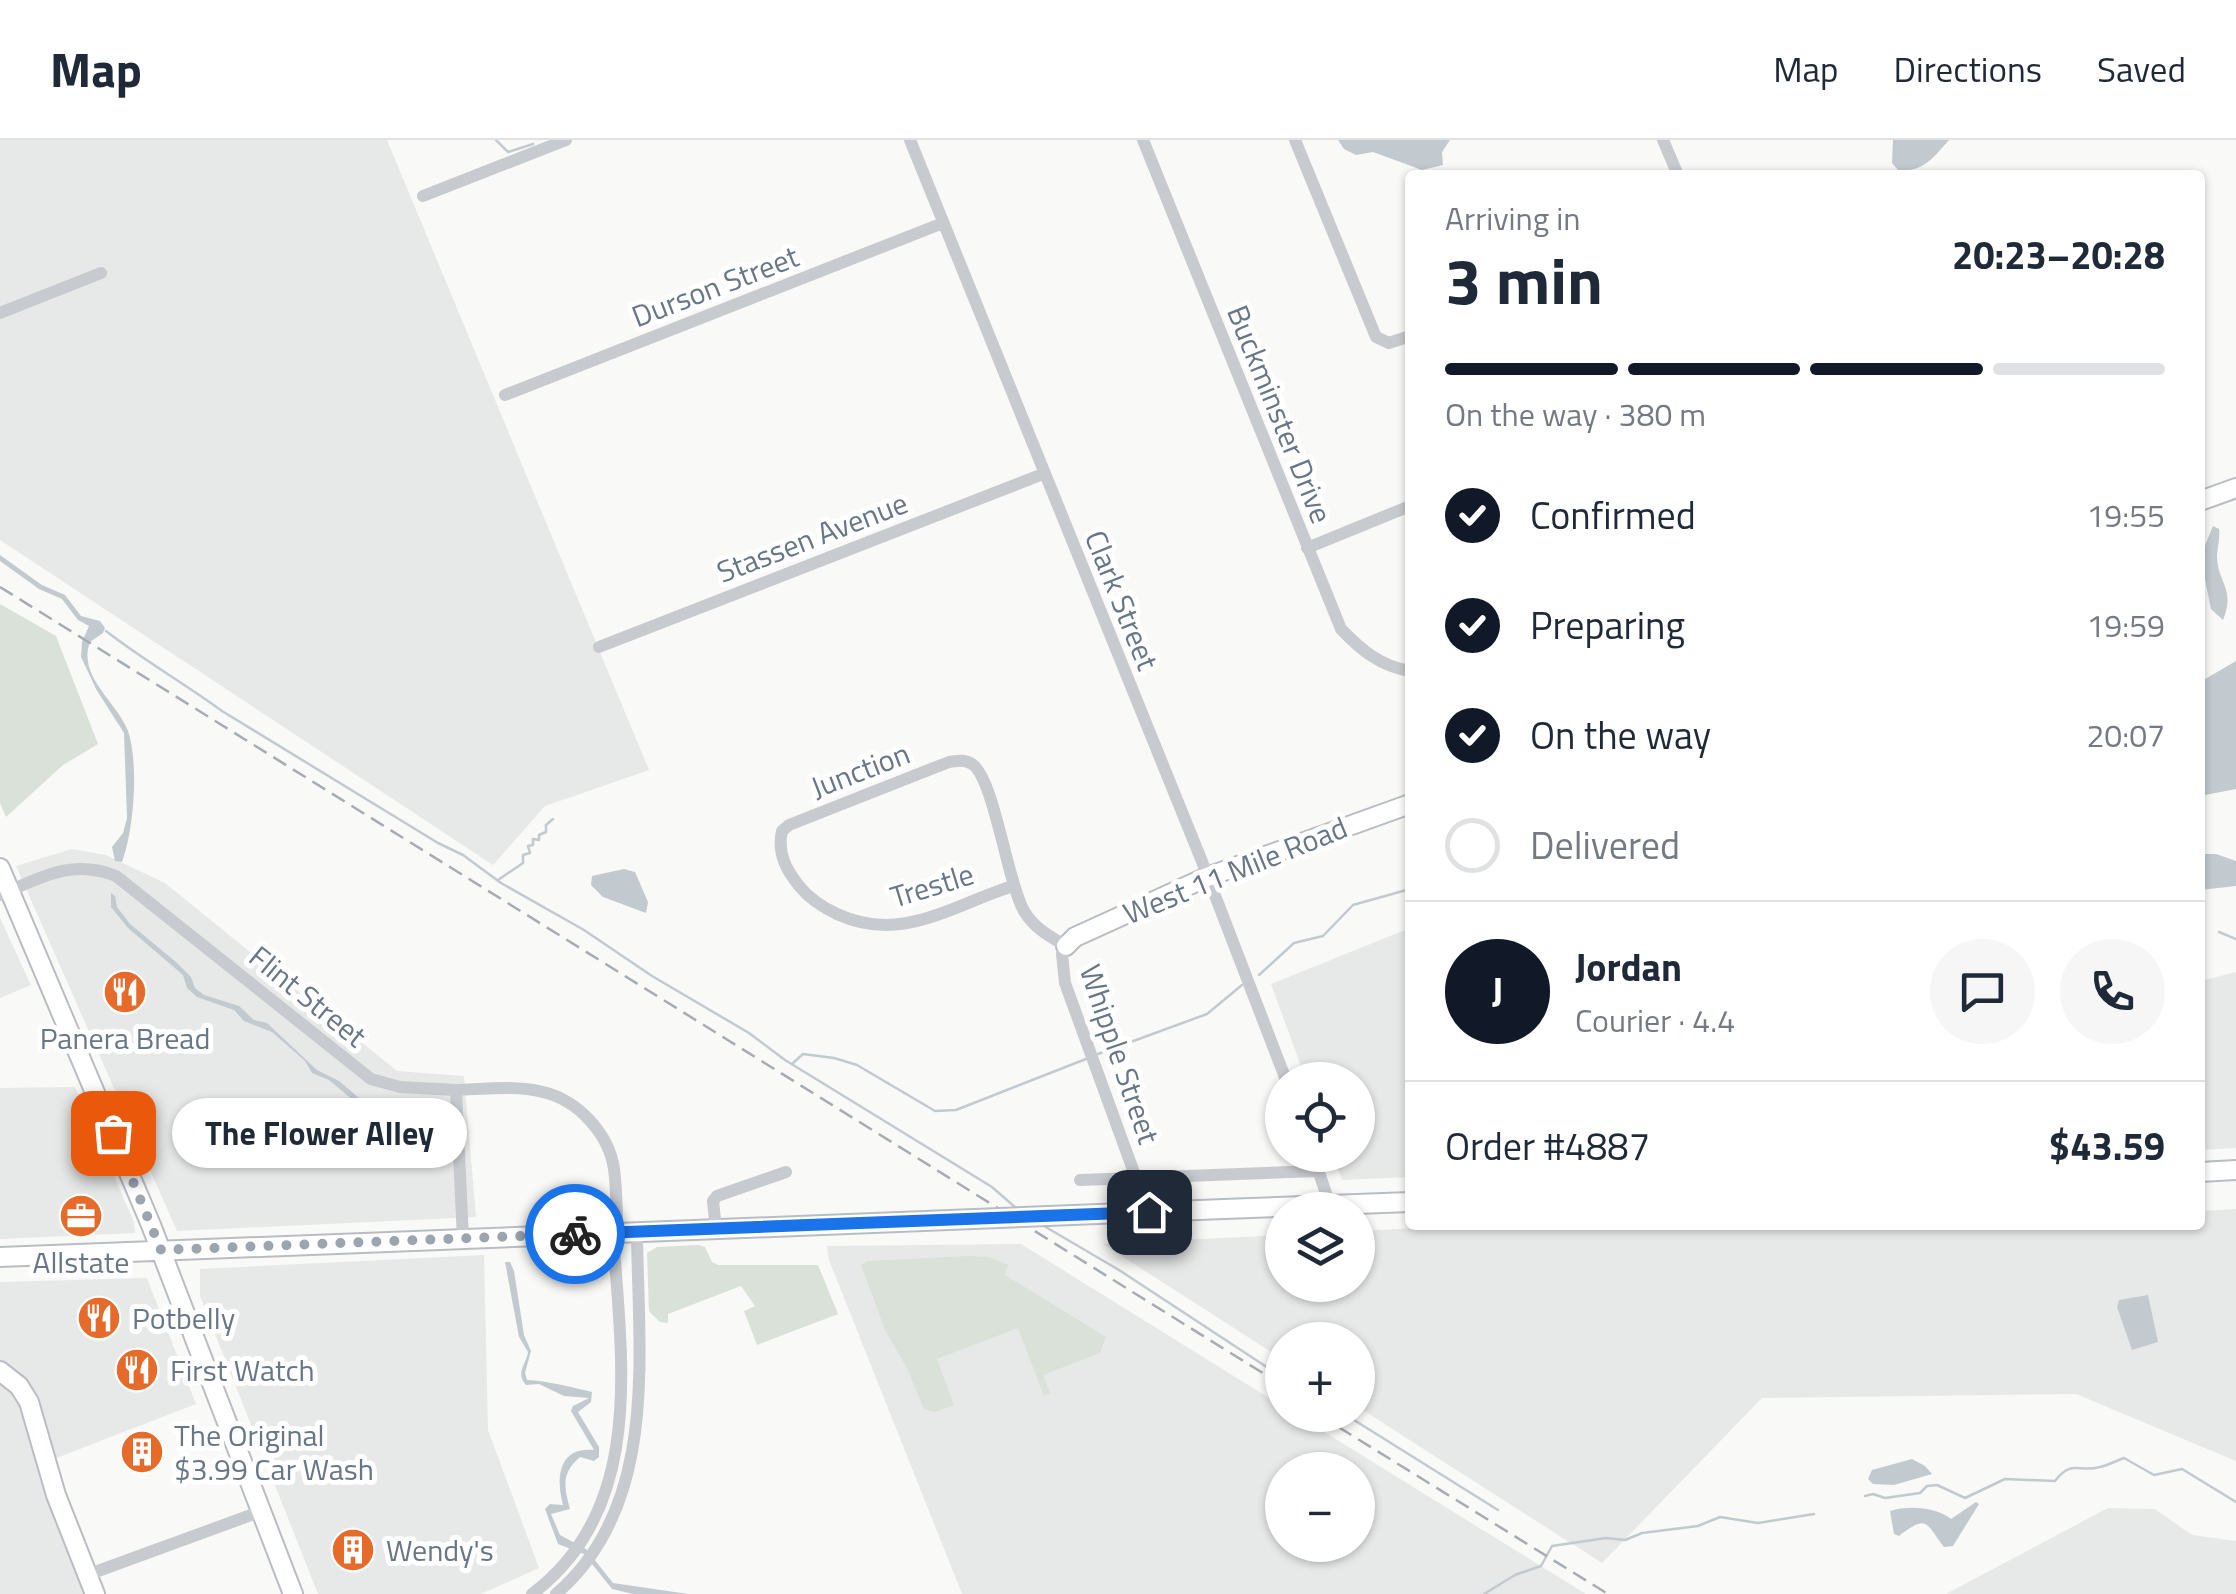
<!DOCTYPE html>
<meta charset="utf-8">
<style>
body{margin:0;font-family:"Titillium Web",sans-serif;background:#f6f6f7;color:#1f2937;height:100vh;display:flex;flex-direction:column;font-size:38px;white-space:nowrap}
*{box-sizing:border-box;margin:0}
p{font-size:32px;color:#747a83}
.icon{flex:none;width:55px;height:55px;fill:none;stroke:currentColor;stroke-width:2;stroke-linecap:round;stroke-linejoin:round}
.map{position:relative;flex:1;overflow:hidden}
.side{position:absolute;left:1405px;top:30px;width:800px;height:1060px;display:flex;flex-direction:column;background:#fff;border-radius:10px;box-shadow:0 2px 8px #0004}
.side>*{flex:none}
.fabs{position:absolute;left:1265px;top:922px;display:grid;gap:20px}
.fabs a{display:grid;place-items:center;width:110px;height:110px;border-radius:50%;background:#fff;box-shadow:0 2px 8px #0004;font-size:50px}
.pin{position:absolute;display:grid;place-items:center;width:85px;height:85px;color:#fff;margin:-42px;border-radius:20px;box-shadow:0 5px 15px #0006}
.courier{position:absolute;display:grid;place-items:center;width:100px;height:100px;margin:-50px;border:8px solid #1a73e8;border-radius:50%;background:#fff;color:#222;box-shadow:0 2px 12px #0007}
.bubble{position:absolute;height:70px;border-radius:35px;background:#fff;box-shadow:0 2px 8px #0004;font-size:32px;font-weight:700;line-height:70px;text-align:center}
.overview em{font-style:normal;font-weight:700}
.overview div{display:flex;flex-direction:column-reverse}
.overview{display:flex;align-items:center;justify-content:space-between;height:170px;padding:0 40px}
h1{font-size:65px;font-weight:700;line-height:75px}
.bar{display:grid;grid-template-columns:repeat(4,1fr);gap:15px 10px;align-content:center;height:120px;padding:0 40px}
.bar i{height:12px;border-radius:8px;background:#e0e1e3}
.bar .on{background:#111827}
.bar p{grid-column:span 4}
.line{display:flex;align-items:center;gap:25px;padding:0 40px;border-top:2px solid #e0e1e3}
.line div{flex:1}
.round{display:grid;place-items:center;flex:none;width:105px;height:105px;border-radius:52px;background:#f6f6f7}
ol{padding:0 40px;list-style:none}
li{display:flex;align-items:center;gap:30px;height:110px}
li p{margin-inline-start:auto}
li .icon{padding:10px;border-radius:50%;background:#111827;color:#fff;stroke-width:4}
li:last-child{color:#747a83}
li i{width:55px;height:55px;border:5px solid #e0e1e3;border-radius:50%}
header{display:flex;align-items:center;gap:60px;box-sizing:border-box;height:140px;padding:0 50px;background:#fff;border-bottom:2px solid #e0e1e3}
header strong{font-size:48px}
nav{display:flex;gap:55px;margin-inline-start:auto;font-size:35px}
.map>svg:first-child{display:block}
</style>
<header>
<strong>Map</strong>
<nav><a>Map</a><a>Directions</a><a>Saved</a></nav>
</header>
<div class="map">
<svg width="2236" height="1454" viewBox="0 0 2236 1454">
<rect width="100%" height="100%" fill="#f9f9f7"/>
<path fill="#e7e8e8" fill-rule="evenodd" d="M0 0H387L649 630 545 666 493 725 0 400Z
M72 709 106 715 165 743 397 931 464 936 476 1077 177 1091 16 726Z
M0 778 31 845 0 858Z
M1410 788V1037L1342 1040 1333 1015H1358V940H1306L1271 844Z
M2236 832V1008L2200 1010V841Z
M75 947 134 1082 135 1093 0 1099V948Z
M2236 1069V1321L2076 1254 1762 1258 1602 1423 1358 1267V1200H1282V1219L1103 1104 1282 1095V1145H1358V1091L1480 1085H2200V1071Z
M1021 1104 1282 1266V1275H1297L1586 1454H962L829 1120 827 1106ZM1282 1330H1358V1405H1282Z
M484 1115 488 1290 539 1428 481 1454H318L200 1156V1129Z
M147 1138 196 1264 41 1324 94 1454H0V1142Z
M2108 1368 2155 1369 2192 1395 2236 1401V1454H1946Z"/>
<path fill="#dae1d8" d="M0 464 56 496 98 604 63 625 6 677 0 663Z
M699 1105 705 1107 712 1122 718 1125H818L838 1174 757 1205 744 1171 755 1166 741 1146 668 1174V1183L660 1182 649 1171 647 1113 657 1107Z
M970 1116 990 1117 1008 1125 1005 1135 1106 1197 1100 1213 1043 1235 1050 1253 1044 1256 1018 1188 937 1219 954 1265 935 1272 924 1269 907 1228 885 1190 861 1125 867 1121Z"/>
<path fill="#c2cad0" d="M1338 0H1450L1442 12 1443 25 1422 30 1373 12 1356 15 1344 9Z
M1893 0H1949C1934 17 1923 33 1898 30L1892 23Z
M2213 386 2219 389C2220 398 2218 405 2217 415 2217 443 2236 448 2223 480L2211 469 2202 424V413Z
M0 415 42 445 65 455 81 476 100 481 105 488 103 493 90 502C77 536 117 562 128 591 139 624 134 690 122 722L115 721 112 707 123 693 127 678 124 593 96 549 81 517 82 502 89 486 78 480 62 459 39 449 0 421Z
M2236 521V649L2200 656V542Z
M2200 714H2216L2236 721V746L2200 750Z
M624 729 635 732 648 762 646 773 603 757 591 745 592 736Z
M111 753 115 756 117 767 130 784 176 822 191 837 195 848 204 855 239 866 254 880 267 883 317 930 339 941 378 974 390 979 423 972 435 975 440 1001 449 1018C434 1011 436 993 430 978L421 976 404 982H379L329 940 312 933 305 921 272 892 244 881 234 870 197 857 187 848 183 835 128 788 111 767Z
M296 966 340 1004 344 1011 341 1017 305 1015V1003L291 970Z
M505 1122H510L514 1131 524 1195 531 1211 525 1233 527 1240C548 1241 571 1247 592 1252L591 1262 578 1272 599 1307V1317L594 1321 580 1317C561 1333 564 1347 570 1369L551 1374 560 1395 586 1409 613 1443 688 1454H633L612 1449 584 1414 558 1404 545 1369 550 1364 563 1365C555 1336 560 1306 594 1310L571 1271 573 1266 589 1258 564 1256 539 1244 526 1245C515 1233 526 1225 528 1212L519 1197Z
M2148 1155 2158 1202 2132 1210 2117 1167 2119 1160Z
M1912 1319 1925 1326 1932 1334 1894 1345 1873 1344 1868 1339 1872 1330Z
M1976 1362 1979 1364 1953 1406 1944 1407C1926 1384 1928 1373 1899 1396L1894 1394 1890 1371C1909 1365 1936 1367 1951 1379Z"/>
<g fill="none" stroke-linecap="round" stroke-linejoin="round">
<path stroke="#c2cad0" stroke-width="2.5" d="M496 0 508 12 533 4
M106 491C143 520 184 543 222 571L438 703 463 715 501 743 584 790 652 836 749 893 785 920 992 1047 1016 1068
M498 740 523 723V715L530 713 528 706 533 705V699L539 700V695L546 692V685L553 679
M2219 792 2236 799
M1259 835 1294 803 1323 796 1353 765 1410 749
M1098 914 1207 874 1242 845
M793 923 803 914 834 918 857 925 935 971 956 970 1086 919
M1044 1086 1119 1130 1282 1237
M1346 1275 1498 1370
M1865 1356 1873 1354 1885 1358 1920 1353 1927 1346 1937 1345 1965 1358 2005 1339 2055 1341C2072 1319 2078 1333 2100 1327 2108 1325 2116 1321 2124 1318L2154 1335 2182 1329 2236 1362
M1484 1454 1515 1435 1541 1426 1552 1406 1606 1398 1625 1400 1642 1393 1698 1386 1720 1377 1758 1383 1814 1374"/>
<g stroke="#b9bdc3" stroke-width="22">
<path id="secondary" d="M2200 361 2236 348
M0 728 151 1085 293 1454
M1066 806 1075 797 1207 737 1410 664
M2200 1032 2236 1030
M1224 1069 1410 1062
M0 1117 773 1087
M0 1231 19 1246 29 1262 56 1355 95 1454"/>
</g>
<path stroke="#c7cace" stroke-width="12" d="M910 0 1201 719 1286 940
M1143 0 1341 489C1361 510 1380 526 1410 531
M1295 0 1376 197 1389 203 1410 196
M1663 0 1678 35
M423 56 566 0
M0 173 101 133
M505 255 943 83
M1307 408 1410 366
M599 507 1043 334
M1013 746C952 765 902 804 837 774 822 767 810 759 800 747 786 730 777 713 782 691L789 685 949 622C957 621 964 619 972 624 994 638 1007 741 1024 771 1034 788 1049 796 1066 806L1062 814 1065 843 1136 1038
M0 755C40 738 72 718 116 736L371 939 400 947 456 950 463 1099
M456 950C484 949 516 945 543 952 578 960 609 994 614 1029 617 1050 616 1072 618 1093
M1313 1015 1330 1065
M1080 1040 1318 1031
M716 1089 713 1061 717 1056 786 1032
M87 1435 262 1371
M532 1454C647 1368 621 1218 613 1093
M556 1454C660 1365 638 1214 637 1092"/>
<use href="#secondary" stroke="#fff" stroke-width="18"/>
<path stroke="#a7acb3" stroke-width="2.5" stroke-dasharray="15 8" stroke-linecap="butt" d="M0 447 1282 1245
M1319 1275 1608 1454"/>
<g stroke="#b9bdc3" stroke-width="22" stroke-linecap="butt">
<path id="secondary-bridge" d="M773 1087 1224 1069"/>
</g>
<use href="#secondary-bridge" stroke="#fff" stroke-width="18"/>
</g>
<g fill="none" stroke-linecap="round" stroke-linejoin="round">
<path stroke="#9ba4af" stroke-width="10" stroke-dasharray="0 18" d="M113 993 161 1110 575 1094"/>
<path stroke="#1a73e8" stroke-width="12" d="M575 1094 1149 1072"/>
</g>
<defs>
<g id="restaurant-disc" transform="scale(2.25)"><circle r="9.5" fill="#e66a2a" stroke="#fff"/><path d="M-5-6h1v4h1v-4h1v4h1v-4h1v5L-1.5 .5V6h-2V.5L-5-1ZM5-6V6H3V1.5H1.5Q1.5-4 5-6Z" fill="#fff"/></g>
<g id="office-disc" transform="scale(2.25)"><circle r="9.5" fill="#e66a2a" stroke="#fff"/><path d="M-6-3h4V-5.5h4V-3h4V5H-6ZM-1-4.5V-3h2v-1.5ZM-6 0V1H6V0Z" fill="#fff"/></g>
<g id="building-disc" transform="scale(2.25)"><circle r="9.5" fill="#e66a2a" stroke="#fff"/><path d="M-4-6H4V6H1V3H-1V6H-4ZM-2.5-4.3h1.7v1.8h-1.7ZM.8-4.3h1.7v1.8H.8ZM-2.5-1h1.7V.8h-1.7ZM.8-1h1.7V.8H.8Z" fill="#fff"/></g>
</defs>
<g fill-rule="evenodd">
<use href="#restaurant-disc" x="125" y="852"/>
<use href="#office-disc" x="81" y="1076"/>
<use href="#restaurant-disc" x="99" y="1178"/>
<use href="#restaurant-disc" x="137" y="1230"/>
<use href="#building-disc" x="142" y="1312"/>
<use href="#building-disc" x="353" y="1410"/>
</g>
<g text-anchor="middle" dominant-baseline="central" stroke-width="10" stroke-linejoin="round" paint-order="stroke">
<g font-size="30" fill="#687688" stroke="#fff">
<text transform="translate(715 146) rotate(-21)">Durson Street</text>
<text transform="translate(1280 274) rotate(68)">Buckminster Drive</text>
<text transform="translate(812 397) rotate(-21)">Stassen Avenue</text>
<text transform="translate(1122 460) rotate(68)">Clark Street</text>
<text transform="translate(860 630) rotate(-21)">Junction</text>
<text transform="translate(1235 730) rotate(-22)">West 11 Mile Road</text>
<text transform="translate(932 745) rotate(-17)">Trestle</text>
<text transform="translate(308 856) rotate(39)">Flint Street</text>
<text transform="translate(1120 914) rotate(71)">Whipple Street</text>
</g>
<g font-size="30" fill="#687688" stroke="#fff" text-anchor="start">
<text x="125" y="898" text-anchor="middle">Panera Bread</text>
<text x="81" y="1122" text-anchor="middle">Allstate</text>
<text x="132" y="1178">Potbelly</text>
<text x="170" y="1230">First Watch</text>
<text x="174" y="1295">The Original<tspan x="174" dy="34">$3.99 Car Wash</tspan></text>
<text x="386" y="1410">Wendy's</text>
</g>
</g>
</svg>
<div class="fabs">
<a><svg class="icon" aria-label="locate" viewBox="0 0 24 24"><circle cx="12" cy="12" r="6"/><path d="M12 2v4M12 18v4M2 12h4M18 12h4"/></svg></a>
<a><svg class="icon" aria-label="layers" viewBox="0 0 24 24"><path d="M12 4l9 5-9 5-9-5zM3 14l9 5 9-5"/></svg></a>
<a>+</a>
<a>−</a>
</div>
<div class="pin" style="left:113px;top:993px;background:#ea580c"><svg class="icon" aria-label="bag" viewBox="0 0 24 24"><path d="M5 8h14l-1 12H6zM9 8a3 3 0 0 1 6 0"/></svg></div>
<div class="pin" style="left:1149px;top:1072px;background:#1f2937"><svg class="icon" aria-label="home" viewBox="0 0 24 24"><path d="M3 11l9-7 9 7M6 9v11h12V9"/></svg></div>
<div class="courier" style="left:575px;top:1094px"><svg class="icon" aria-label="bike" viewBox="0 0 24 24"><circle cx="6" cy="16" r="4"/><circle cx="18" cy="16" r="4"/><path d="M6 16l4-8h5l3 8M10 8l3 8H6M13 5h3"/></svg></div>
<div class="bubble" style="left:172px;top:958px;width:295px">The Flower Alley</div>
<section class="side">
<div class="overview"><div><h1>3 min</h1><p>Arriving in</p></div><em>20:23–20:28</em></div>
<div class="bar"><i class="on"></i><i class="on"></i><i class="on"></i><i></i><p>On the way · 380 m</p></div>
<ol>
<li><svg class="icon" aria-label="check" viewBox="0 0 24 24"><path d="M5 12l5 5 9-10"/></svg>Confirmed<p>19:55</p></li>
<li><svg class="icon" aria-label="check" viewBox="0 0 24 24"><path d="M5 12l5 5 9-10"/></svg>Preparing<p>19:59</p></li>
<li><svg class="icon" aria-label="check" viewBox="0 0 24 24"><path d="M5 12l5 5 9-10"/></svg>On the way<p>20:07</p></li>
<li><i></i>Delivered</li>
</ol>
<div class="line" style="height:180px"><b class="round" style="background:#111827;color:#fff">J</b><div><b>Jordan</b><p>Courier · 4.4</p></div><a class="round"><svg class="icon" aria-label="chat" viewBox="0 0 24 24"><path d="M4 5h16v11H9l-5 4z"/></svg></a><a class="round"><svg class="icon" aria-label="phone" viewBox="0 0 24 24"><path d="M5 4h4l2 5-3 2q2 4 5 5l2-3 5 2v4C11 20 4 13 5 4z"/></svg></a></div>
<div class="line" style="height:130px"><div>Order #4887</div><b>$43.59</b></div>
</section>
</div>
